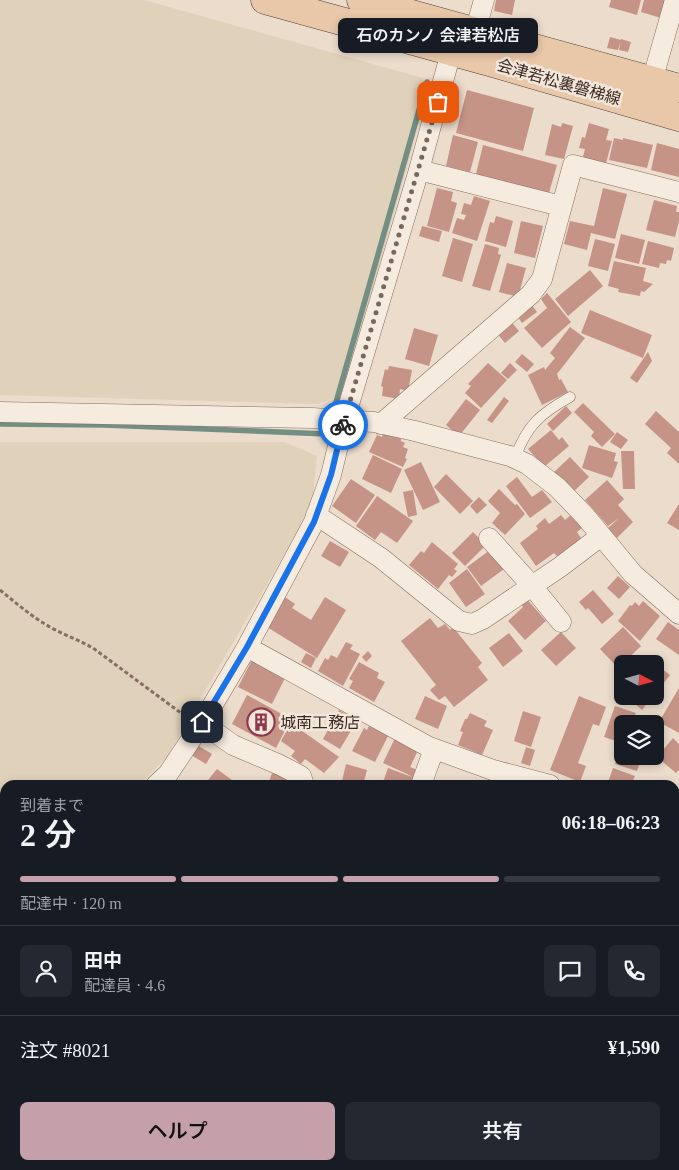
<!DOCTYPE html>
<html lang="ja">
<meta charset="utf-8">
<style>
body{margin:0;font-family:"Times New Roman","Noto Sans JP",serif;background:#242831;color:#f1f3f6;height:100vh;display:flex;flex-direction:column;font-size:19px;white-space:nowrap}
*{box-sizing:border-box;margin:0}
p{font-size:16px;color:#9ea1a6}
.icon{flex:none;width:28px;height:28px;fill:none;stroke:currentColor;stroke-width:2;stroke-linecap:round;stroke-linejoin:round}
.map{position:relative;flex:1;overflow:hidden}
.panel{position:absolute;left:0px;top:780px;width:680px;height:390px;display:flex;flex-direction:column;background:#171b24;border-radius:15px 15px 0 0;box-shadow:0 2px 8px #0003}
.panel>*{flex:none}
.needle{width:32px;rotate:96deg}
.tools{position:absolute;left:614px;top:655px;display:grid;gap:10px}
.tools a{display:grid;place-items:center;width:50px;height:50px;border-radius:8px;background:#171b24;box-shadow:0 2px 8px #0003;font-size:25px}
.pin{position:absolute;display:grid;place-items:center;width:42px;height:42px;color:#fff;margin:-21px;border-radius:10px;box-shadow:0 2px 8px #0006}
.courier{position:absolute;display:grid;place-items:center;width:50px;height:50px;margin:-25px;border:4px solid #1a73e8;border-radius:50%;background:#fff;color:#222;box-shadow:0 1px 6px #0007}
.bubble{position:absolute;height:35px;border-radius:8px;background:#171b24;box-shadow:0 2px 8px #0003;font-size:16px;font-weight:600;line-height:35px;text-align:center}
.overview em{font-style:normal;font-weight:600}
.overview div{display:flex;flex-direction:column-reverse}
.overview{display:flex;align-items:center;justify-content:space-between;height:85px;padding:0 20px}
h1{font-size:32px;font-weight:600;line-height:38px}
.bar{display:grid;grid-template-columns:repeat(4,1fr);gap:8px 5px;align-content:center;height:60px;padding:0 20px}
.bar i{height:6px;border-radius:4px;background:#363941}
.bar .active{background:#c59fa9}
.bar p{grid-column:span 4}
.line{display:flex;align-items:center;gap:12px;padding:0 20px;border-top:1px solid #363941}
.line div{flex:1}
.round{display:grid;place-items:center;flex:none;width:52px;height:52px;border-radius:8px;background:#242831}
.cta{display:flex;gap:10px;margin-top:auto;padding:10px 20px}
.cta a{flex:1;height:58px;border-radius:8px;background:#c59fa9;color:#111;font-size:20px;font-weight:600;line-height:58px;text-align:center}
.cta a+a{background:#242831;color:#f1f3f6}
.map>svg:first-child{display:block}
</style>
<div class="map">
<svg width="679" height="1170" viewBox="0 0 679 1170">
<rect width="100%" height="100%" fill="#ebdccc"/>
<path fill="#e0d2ba" d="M0 0H144L423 78 428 92 344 392 319 404 0 395Z
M0 442H284L317 456 312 506 167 757 139 785H5V929L0 935Z"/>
<path fill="#c8c5a1" d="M62 1165H264L267 1170H57Z
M361 1165H628L629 1170H358Z"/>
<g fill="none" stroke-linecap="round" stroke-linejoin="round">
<path stroke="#738e82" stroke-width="5.5" d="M0 424 105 425 327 434 427 82"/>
</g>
<path fill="#c59487" d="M496 0H515L512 15 494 11Z
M611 0H641L637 15 609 7Z
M644 0H667L661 18 641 12Z
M610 37 621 40 618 50 607 48Z
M621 39 631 42 628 52 619 50Z
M467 90 534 108 523 151 456 133Z
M562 123 573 126 564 159 545 155 552 124 561 127Z
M589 123 609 129 606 140 612 141 605 167 582 161 585 149 579 148 582 137 585 138Z
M453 135 478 142 470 172 446 166Z
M614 138 623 140V138L653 145 647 168 609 160Z
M657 143 679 149V177L651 170Z
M483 145 557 165 549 193 476 174Z
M437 188 453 192 451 201 457 203 449 232 427 226Z
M603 188 627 194 615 239 591 233 587 250 564 244 570 221 594 226Z
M474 196 490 201 477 241 452 233 457 218 464 220 466 215 461 214 464 203 471 205Z
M654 200 677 206 676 212H679V221L675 237 646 230Z
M496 216 513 221 506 247 485 241 490 222 494 223Z
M521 221 543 226 535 258 514 253Z
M422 226 442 231 439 242 419 236Z
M621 234 645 240 639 264 615 258Z
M453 238 473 244 462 282 442 276Z
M595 239 615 244 608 271 588 266Z
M648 241 674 248 671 261 667 260 666 264 660 263 659 268 642 264Z
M485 244 499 248 498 254 501 255 490 291 472 286Z
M614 261 646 268 643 281 653 284 644 292 641 291 640 296 618 292 619 289 608 286Z
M507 263 526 268 518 297 499 292Z
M590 270 603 286 568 316 555 299Z
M547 293 571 322 542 348 524 328 547 308 541 299Z
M531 304 537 312 522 323 516 314Z
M590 310 652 335 643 358 581 333Z
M509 319 519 331 505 343 495 331Z
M570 327 585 338 557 374 559 380 561 379 568 392 542 405 528 375 544 367 545 370 555 358 550 353Z
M414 328 438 335 429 366 405 359Z
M648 352 652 361 637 383 630 378Z
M522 354 534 364 527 372 515 362Z
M488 363 507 380 481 408 465 393 471 386 468 384Z
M510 363 517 370 508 379 501 373Z
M389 366 412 370 408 391 400 389 399 399 382 396 383 387 381 386 385 369 388 370Z
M504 397 509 401 492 423 487 420Z
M466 399 480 410 459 436 446 425Z
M583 403 615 434 602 447 591 436 594 432 574 412Z
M566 406 572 413 553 431 547 424Z
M656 411 679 432V464L667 453 671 448 645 424Z
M551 430 559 440 562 437 569 446 544 467 528 449Z
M384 431 401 439V441L405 443 403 447 408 449 405 458 407 459 403 467 369 452 377 435 382 437Z
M617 432 628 440 621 449 610 442Z
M589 445 616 453 614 461 618 462 612 478 582 468Z
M621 451H634L635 489H623Z
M373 455 402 469 391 493 362 479Z
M570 457 589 477 572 493 553 473Z
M421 462 440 502 423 510 404 470Z
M446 474 473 501 460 514 434 487Z
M517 477 532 497 542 490 552 502 530 518 506 486Z
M351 479 375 495 356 523 332 506Z
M607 480 624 499 618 505 633 522 617 538 608 528 619 518 608 526 585 500Z
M499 489 515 505 517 504 525 514 505 535 492 523 500 513 488 501Z
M413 490 417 515 408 517 403 492Z
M377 496 413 521 397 543 381 532 375 540 356 526Z
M479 497 487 505 477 514 470 506Z
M679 504V530L667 523Z
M561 515 565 520 571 515 582 528 577 532 581 538 558 557 554 553 536 566 520 543 538 529 536 526 545 518 549 524Z
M473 532 486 545 465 566 452 553Z
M330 541 349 552 340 567 321 556Z
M432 542 458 564 454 569 457 571 452 577 449 575 438 589 409 565 421 551 424 553Z
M490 550 504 569 481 586 467 567Z
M467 569 485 594 466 607 449 583Z
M618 576 630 587 619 599 607 588Z
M593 590 614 614 602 624 588 608 586 610 579 602Z
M285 597 295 604 292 608 311 620 325 597 346 610 317 658 267 627Z
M525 597 546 621 525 640 508 621 523 607 519 602Z
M643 601 660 616 640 641 618 621 630 605 632 606 635 602 639 606Z
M430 618 438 628 445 624 450 630 453 627 482 663 478 667 488 680 454 707 445 696 439 700 430 690 436 685 401 641Z
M668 622 679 630V655L656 639Z
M623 627 641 646 618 668 600 649Z
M561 632 576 648 556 666 541 650Z
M509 633 523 651 503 667 489 648Z
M346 642 353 645 350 649 360 654 343 686 318 671 325 658 328 660 331 655 337 658Z
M368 651 372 656 366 662 362 657Z
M306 653 316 658 311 668 301 662Z
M252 660 285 678 272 704 238 687Z
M652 661 670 675 655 694V664H650Z
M359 662 379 673 377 678 385 682 374 702 349 688 353 681 349 679Z
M679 688V733L659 722Z
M247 695 291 719 276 748 232 724Z
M425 696 447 706 438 729 415 719Z
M579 696 606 707 599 726 593 724 578 763 586 766 580 782 550 770Z
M626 696H653L642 710Z
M615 706 636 713 632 724H622V746L615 743 616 741 604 737Z
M339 710 351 717 349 721 355 724 340 749 323 739Z
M523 711 541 717 531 747 514 741Z
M470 713 487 721 484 726 493 730 482 755 458 745 463 732 460 731 465 719H467Z
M291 723 339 757 324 773 305 759 301 764 291 756 295 751 281 741Z
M369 726 388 736 375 762 352 751 364 728 367 730Z
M655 728 661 731 655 747Z
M395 738 418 750 407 774 383 763Z
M673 738 679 744V770L676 773 657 757Z
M197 745 212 754 206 764 191 755Z
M526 747 535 750 530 766 521 763Z
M619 752 622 753V756H632L641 759 637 771 615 764Z
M346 764 367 770 363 785H341Z
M410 767 417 770 411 785H382L388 768 412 777 407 774Z
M613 768 635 776 631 785H607Z
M217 769 232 780 228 785H204Z
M272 773 296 781 294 785H268Z
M675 830 679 832V855L675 854Z
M675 865 679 867V889L675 888Z
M0 1018 5 1019V1027H0Z
M0 1039H5V1046L0 1045Z
M0 1052 2 1055 5 1053V1133L0 1127Z"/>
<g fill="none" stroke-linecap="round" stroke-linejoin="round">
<g stroke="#876e62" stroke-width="11">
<path id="lane" d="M515 458C527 425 540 414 570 397"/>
</g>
<g stroke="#876e62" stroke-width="21">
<path id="street" d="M475 32 484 0
M652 81 675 0
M419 170 561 206
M0 412 312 418 374 422 415 431 510 456 527 464 557 487 585 516 633 574 679 614
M381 424 531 294 542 279 573 165 679 192
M316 515 381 558 459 621 472 624 483 619 560 567 601 536
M489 538 532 586 561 622
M247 647 429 747 493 770 550 785
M202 723 233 745 280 765 301 776 304 785
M156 785 168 774 202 723 247 647 314 522 331 475 344 421 419 170 451 52
M421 785 434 749
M675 813H679
M0 946 5 938
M675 982 679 968
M675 1034 679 1035"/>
</g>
<g stroke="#553e35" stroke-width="29">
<path id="primary" d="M265 0 493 63 679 117
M361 0 679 88"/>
</g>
<path stroke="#876e62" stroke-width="3" stroke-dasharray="4 2.5" stroke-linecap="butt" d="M0 590C16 603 32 617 50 627 64 635 79 640 93 648L185 716
M0 823H5
M0 1034 5 1035
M114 1165 116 1170"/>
<use href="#lane" stroke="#f6ebdf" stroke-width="10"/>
<use href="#street" stroke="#f6ebdf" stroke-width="20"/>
<use href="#primary" stroke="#e9c8aa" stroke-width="28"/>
</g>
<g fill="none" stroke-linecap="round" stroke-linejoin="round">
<path stroke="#77685e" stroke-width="5" stroke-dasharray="0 9" d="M343 425 438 102"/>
<path stroke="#1a73e8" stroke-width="6" d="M202 722 247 647 314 522 331 475 343 425"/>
</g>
<defs>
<g id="building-ring" transform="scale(1.4375)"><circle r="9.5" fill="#f3e7db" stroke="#8f384a" stroke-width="1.5"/><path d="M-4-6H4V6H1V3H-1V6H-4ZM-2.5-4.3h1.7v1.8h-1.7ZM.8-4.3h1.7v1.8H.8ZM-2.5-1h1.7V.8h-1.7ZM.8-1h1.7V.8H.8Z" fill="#8f384a"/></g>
</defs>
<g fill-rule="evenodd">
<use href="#building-ring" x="261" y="722"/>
</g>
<g text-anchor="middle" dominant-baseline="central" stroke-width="5" stroke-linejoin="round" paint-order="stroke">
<g font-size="16" fill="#392923" stroke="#f3e7db">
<text transform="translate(559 82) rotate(16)">会津若松裏磐梯線</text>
</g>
<g font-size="16" fill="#392923" stroke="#f3e7db" text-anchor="start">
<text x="280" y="722">城南工務店</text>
</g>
</g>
</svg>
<div class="tools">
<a><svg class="needle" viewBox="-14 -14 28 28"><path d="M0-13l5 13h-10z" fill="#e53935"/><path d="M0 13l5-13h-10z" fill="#9ea1a6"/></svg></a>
<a><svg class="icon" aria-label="layers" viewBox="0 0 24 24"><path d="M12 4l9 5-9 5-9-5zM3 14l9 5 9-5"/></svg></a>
</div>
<div class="pin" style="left:438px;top:102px;background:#ea580c"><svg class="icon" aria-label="bag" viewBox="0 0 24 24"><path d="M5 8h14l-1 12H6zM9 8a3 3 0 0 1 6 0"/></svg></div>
<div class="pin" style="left:202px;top:722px;background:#1f2937"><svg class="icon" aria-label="home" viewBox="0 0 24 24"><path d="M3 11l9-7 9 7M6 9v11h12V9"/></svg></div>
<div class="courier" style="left:343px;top:425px"><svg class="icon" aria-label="bike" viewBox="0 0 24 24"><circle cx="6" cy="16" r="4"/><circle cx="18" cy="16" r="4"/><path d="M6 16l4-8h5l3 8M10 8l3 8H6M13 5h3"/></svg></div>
<div class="bubble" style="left:338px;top:18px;width:200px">石のカンノ 会津若松店</div>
<section class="panel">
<div class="overview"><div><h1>2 分</h1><p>到着まで</p></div><em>06:18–06:23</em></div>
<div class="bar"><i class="active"></i><i class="active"></i><i class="active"></i><i></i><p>配達中 · 120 m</p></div>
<div class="line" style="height:90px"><a class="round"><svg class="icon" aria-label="person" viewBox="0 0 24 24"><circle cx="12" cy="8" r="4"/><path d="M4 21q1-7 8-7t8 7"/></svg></a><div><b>田中</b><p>配達員 · 4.6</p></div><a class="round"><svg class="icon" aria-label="chat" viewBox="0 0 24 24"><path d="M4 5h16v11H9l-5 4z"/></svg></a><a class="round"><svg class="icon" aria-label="phone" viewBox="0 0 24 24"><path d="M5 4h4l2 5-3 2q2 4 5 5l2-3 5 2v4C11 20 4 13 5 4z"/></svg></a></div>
<div class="line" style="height:65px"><div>注文 #8021</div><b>¥1,590</b></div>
<div class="cta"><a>ヘルプ</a><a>共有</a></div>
</section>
</div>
